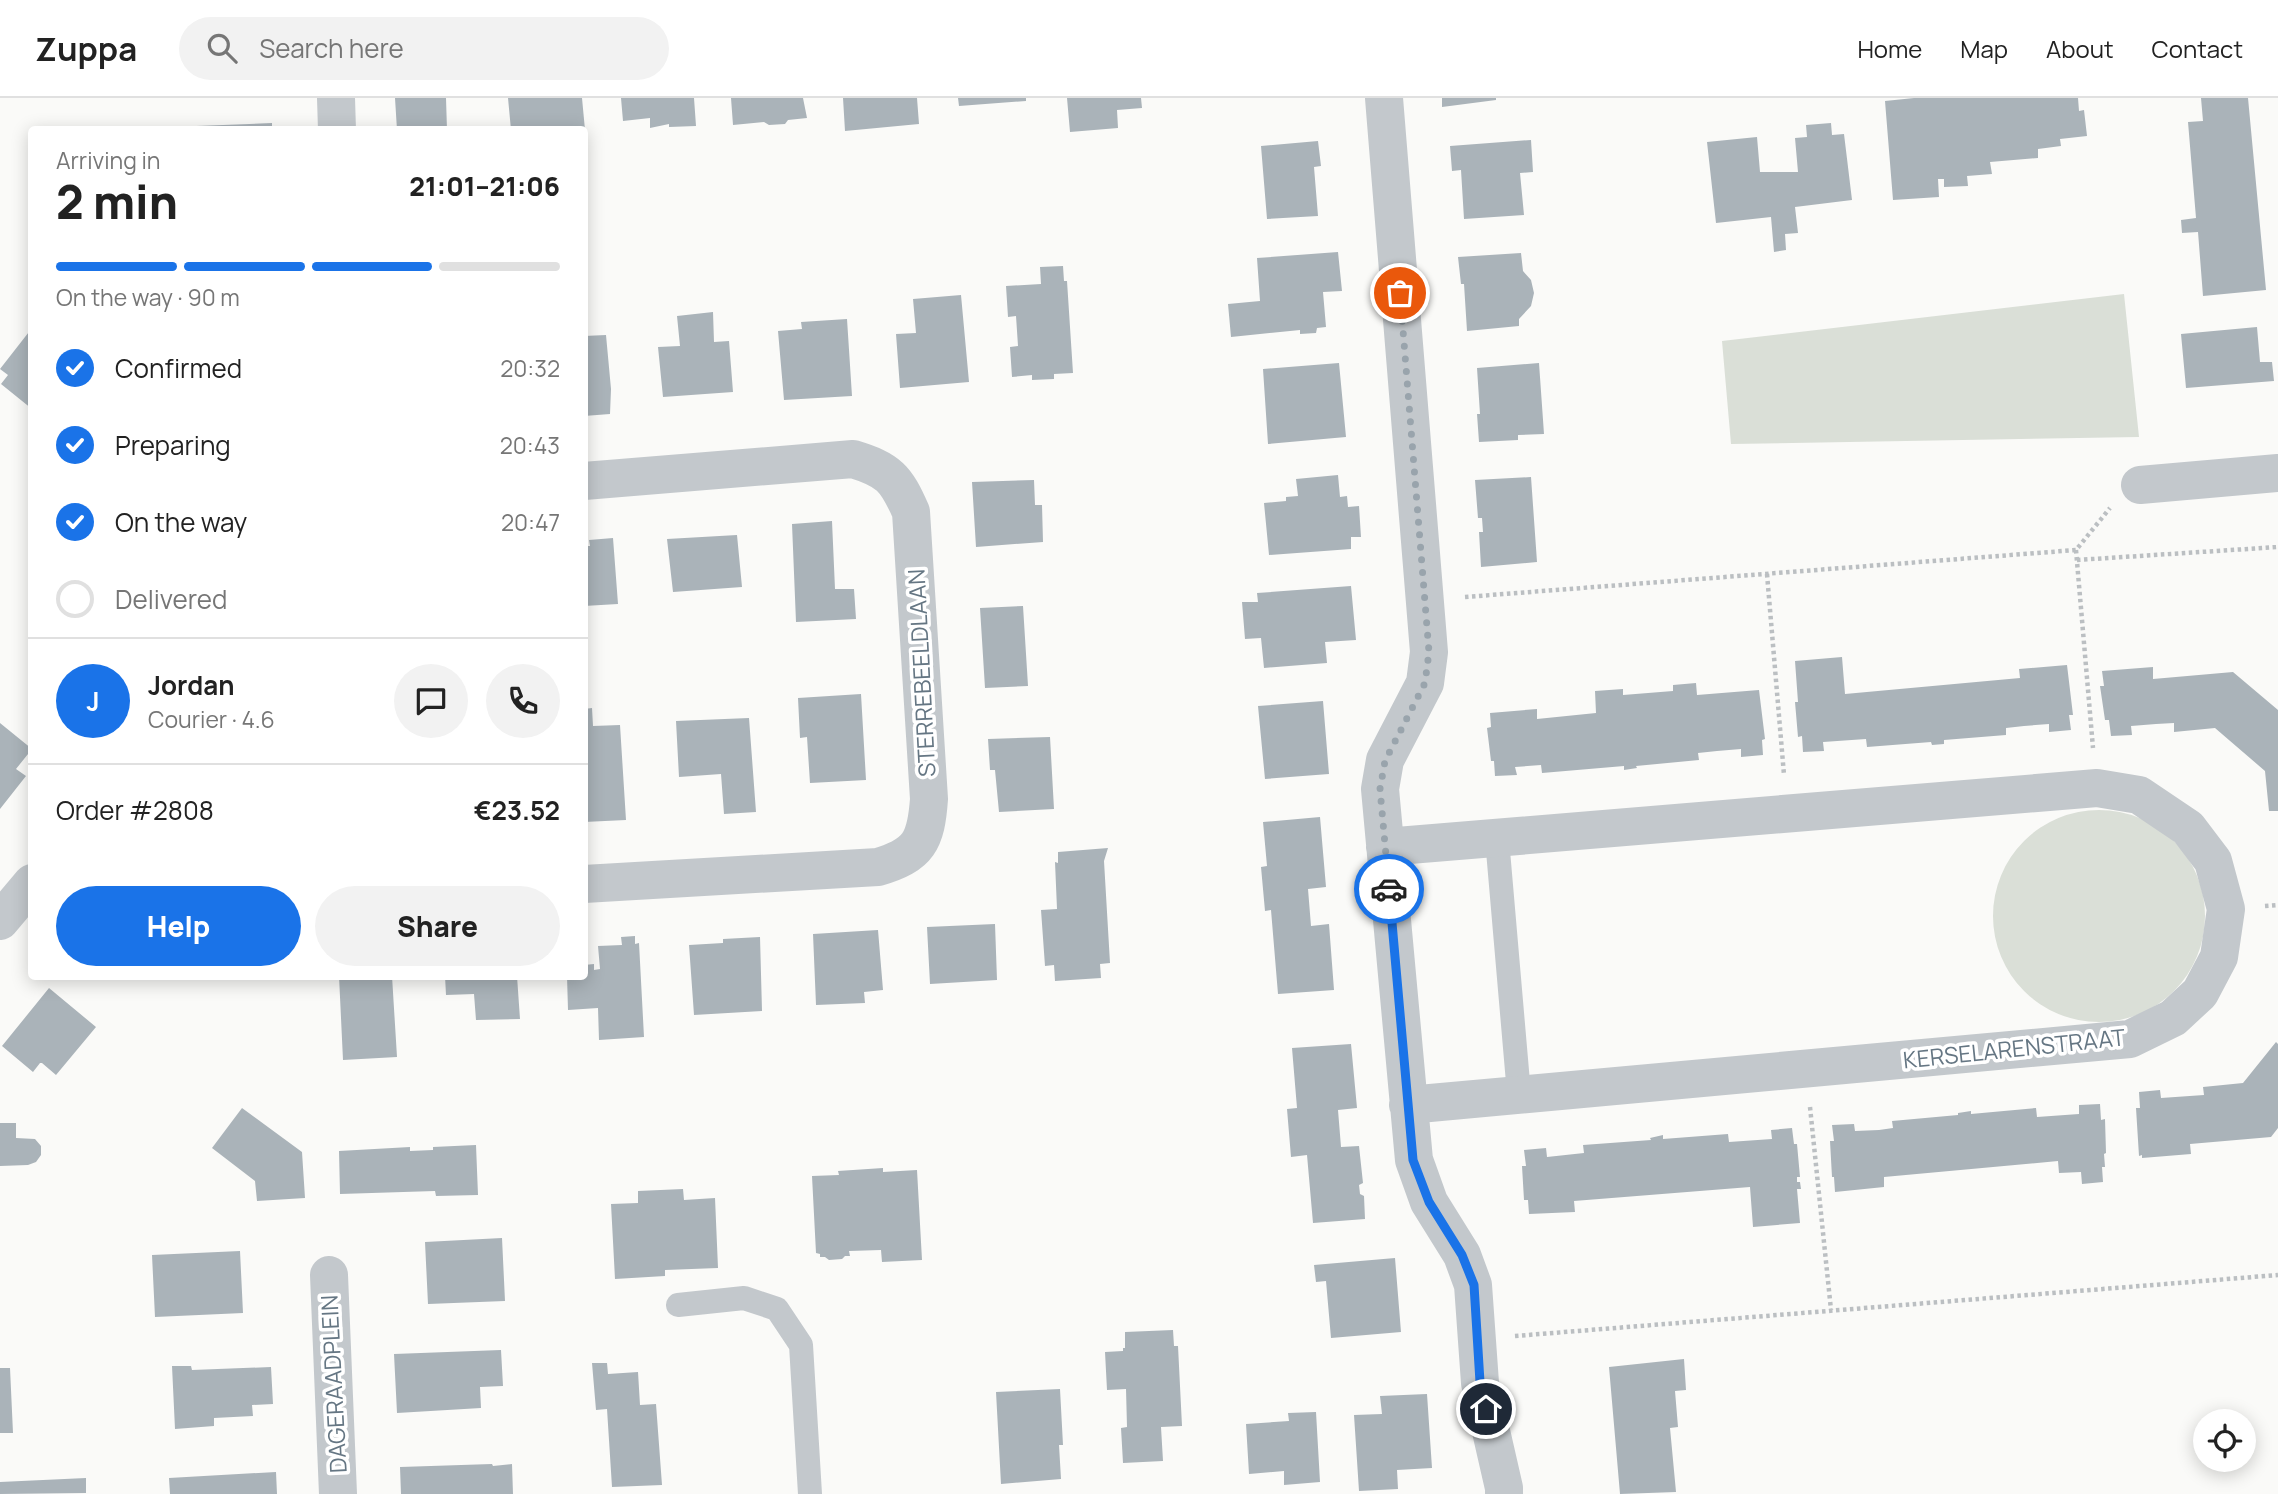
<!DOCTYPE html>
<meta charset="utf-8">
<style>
body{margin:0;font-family:Manrope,sans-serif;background:#f2f2f2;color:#222;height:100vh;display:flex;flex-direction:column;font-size:26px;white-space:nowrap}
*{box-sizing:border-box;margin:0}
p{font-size:23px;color:#767676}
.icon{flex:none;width:38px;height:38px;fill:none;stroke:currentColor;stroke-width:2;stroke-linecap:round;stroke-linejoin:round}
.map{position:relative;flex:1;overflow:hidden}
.panel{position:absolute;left:28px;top:28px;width:560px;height:854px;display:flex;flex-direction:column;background:#fff;border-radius:7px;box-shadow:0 4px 18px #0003}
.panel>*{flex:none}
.tools{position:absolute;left:2193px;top:1311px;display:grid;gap:14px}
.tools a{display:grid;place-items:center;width:63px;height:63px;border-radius:50%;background:#fff;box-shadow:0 4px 18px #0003;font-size:35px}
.pin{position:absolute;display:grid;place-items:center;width:60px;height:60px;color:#fff;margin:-30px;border:4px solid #fff;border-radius:50%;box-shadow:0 2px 7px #0007}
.courier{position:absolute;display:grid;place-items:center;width:70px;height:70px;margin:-35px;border:5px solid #1a73e8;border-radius:50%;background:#fff;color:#222;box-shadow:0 2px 9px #0007}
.head em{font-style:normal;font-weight:800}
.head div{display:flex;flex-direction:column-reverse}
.head{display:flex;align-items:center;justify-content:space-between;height:119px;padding:0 28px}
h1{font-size:46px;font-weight:800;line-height:52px}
.bar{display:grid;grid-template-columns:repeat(4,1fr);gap:10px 7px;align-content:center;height:84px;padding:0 28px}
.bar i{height:9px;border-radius:5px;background:#e0e0e0}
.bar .selected{background:#1a73e8}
.bar p{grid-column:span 4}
.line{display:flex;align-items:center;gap:18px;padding:0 28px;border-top:2px solid #e0e0e0}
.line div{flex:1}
.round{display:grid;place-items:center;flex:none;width:74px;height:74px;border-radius:37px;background:#f2f2f2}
ol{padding:0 28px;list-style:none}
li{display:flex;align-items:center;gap:21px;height:77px}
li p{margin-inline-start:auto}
li .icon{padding:7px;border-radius:50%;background:#1a73e8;color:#fff;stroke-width:4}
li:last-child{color:#767676}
li i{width:38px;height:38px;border:4px solid #e0e0e0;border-radius:50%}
.action{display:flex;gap:14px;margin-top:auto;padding:14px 28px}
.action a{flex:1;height:80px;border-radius:42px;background:#1a73e8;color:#fff;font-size:28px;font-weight:800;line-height:80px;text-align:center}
.action a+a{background:#f2f2f2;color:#222}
header{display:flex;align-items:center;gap:42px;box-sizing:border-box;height:98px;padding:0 35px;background:#fff;border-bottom:2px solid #e0e0e0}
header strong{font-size:33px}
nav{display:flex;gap:38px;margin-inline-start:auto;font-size:24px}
.search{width:490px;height:63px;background:#f2f2f2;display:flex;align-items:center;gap:18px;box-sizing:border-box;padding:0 24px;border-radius:38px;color:#767676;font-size:26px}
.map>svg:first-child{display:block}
</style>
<header>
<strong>Zuppa</strong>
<div class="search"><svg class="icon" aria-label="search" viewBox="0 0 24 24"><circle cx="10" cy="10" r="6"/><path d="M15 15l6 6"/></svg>Search here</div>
<nav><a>Home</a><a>Map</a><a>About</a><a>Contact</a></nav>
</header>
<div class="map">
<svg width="2278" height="1396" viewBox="0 0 2278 1396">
<rect width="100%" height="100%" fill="#fafaf8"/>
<path fill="#dadfd7" d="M2124 196 2139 339 1731 346 1722 243Z
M1993 818a106 106 0 1 1 212 0a106 106 0 1 1-212 0Z"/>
<path fill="#aab3b9" d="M395 0H446L447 32H397Z
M508 0H582L585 32H511Z
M621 0H694L696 28 669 29V26L650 30V20L623 23Z
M731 0H803L807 20 788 22 785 26 769 27 764 24 733 27Z
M843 0H917L919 26 845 33Z
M958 0H1026V3L959 8Z
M1067 0H1141L1142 10 1117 12 1118 30 1070 34Z
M1442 0H1496V2L1442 9Z
M1914 0H2078L2079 13 2084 12 2087 38 2060 41 2061 48 2038 51V60L1990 64 1992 76 1967 78 1968 88 1944 89V81H1938L1939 99 1893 102 1885 3Z
M2201 0H2248L2266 192 2203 198 2198 134 2182 135 2181 122 2196 120 2188 24 2203 23Z
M272 25V32H170V29Z
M1831 25 1832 37 1844 36 1852 102 1795 109 1798 135 1785 136 1786 152 1774 154 1771 119 1716 125 1707 44 1757 39 1760 74H1798L1795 40 1807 39 1806 27Z
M1531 42 1533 74 1520 75 1524 117 1464 121 1461 72 1452 73 1450 48Z
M1318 43 1321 68 1314 69 1318 118 1267 121 1261 48Z
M1338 154 1342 193 1323 194 1326 229 1317 230 1316 235 1300 236V232L1231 239 1228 206 1260 203 1257 160Z
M1521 155 1523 173 1531 182 1534 195 1531 208 1519 221V228L1467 233 1464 186H1461L1458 159Z
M1063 168 1064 183H1067L1073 275 1054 276V281L1032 282V277L1012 279 1010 249 1018 248 1016 218 1008 219 1006 188 1041 186 1040 169Z
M961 197 969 284 900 290 896 236 916 235 913 201Z
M713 214 714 244 729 243 733 294 663 299 658 249 680 248 677 218Z
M847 221 852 298 784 302 778 233 802 231 801 224Z
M2257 229 2260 264H2272L2274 283 2186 290 2181 236Z
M32 230V311L1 286 8 277 0 271Z
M606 237 611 291 610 316 584 318V238Z
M1339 265 1346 339 1268 346 1263 271Z
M1539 265 1544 336 1518 337V342L1479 344 1477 316H1480L1477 270Z
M1338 377 1340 399 1347 398 1348 409 1359 408 1361 439H1351V451L1269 457 1264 405 1286 403V399L1298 398 1296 381Z
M1531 379 1537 464 1481 469 1479 434H1483L1482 420H1478L1475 382Z
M1034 382 1035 407H1042L1043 444 976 449 972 384Z
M832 423 835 491H854L856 521 796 524 792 426Z
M737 437 742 489 673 494 667 441Z
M613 440 618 506 584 508V448H590L589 442Z
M1351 488 1356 542 1325 544 1327 565 1264 570 1261 540 1245 541 1242 504H1258L1257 495Z
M1023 508 1028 588 985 590 980 510Z
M1842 559 1845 596 2020 580 2019 571 2067 567 2073 617H2069L2071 632 2049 634V626L2024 628 2006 630V637L1944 642V646L1932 647 1931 644 1867 649 1866 641 1823 644 1824 653 1803 654 1802 638 1798 639 1795 604H1798L1795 563Z
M2153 569V581L2233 574 2278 612V713H2269L2265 673 2215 630 2174 634V625L2156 626 2131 628 2132 637 2111 638 2109 622H2105L2100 588H2104L2102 573Z
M1696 585 1697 597 1759 592 1765 641 1762 642 1763 657 1741 659V651L1717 653 1698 655 1699 662 1636 668 1637 670 1624 672V668L1542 675 1541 667 1515 669 1517 677 1495 678 1494 663H1491L1487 630 1491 629 1490 615 1537 611V621L1596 615 1595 593 1623 591V597L1673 593V587Z
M861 596 866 682 810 685 807 639 800 640 798 600Z
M1323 603 1329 676 1265 681 1258 608Z
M592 610 593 628 620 627 626 722 584 724V611Z
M749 620 756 714 724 716 721 676 679 679 676 623Z
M0 625 32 651 16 671 26 678 0 711Z
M1050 639 1054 711 999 714 995 672H990L988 641Z
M1320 719 1326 789 1308 791 1311 828 1329 826 1334 892 1278 896 1271 812 1265 813 1261 769 1267 768 1263 724Z
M1108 750 1104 763 1110 865 1100 866 1101 880 1055 883 1054 867 1045 868 1041 812 1057 811 1055 764 1058 765V754Z
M995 826 997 882 930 886 927 829Z
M878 832 883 892 864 894 865 905 816 907 813 836Z
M635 838V846L639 845 644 939 599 942 598 910 568 912 567 878H584V867L594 866V872L600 871 598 848 622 847 621 839Z
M760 839 762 913 694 917 689 847 723 845V841Z
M339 878H392L397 959 343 962Z
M445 878H517L520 921 476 922 474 896 446 897Z
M49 890 96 929 56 977 42 965H40L33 974 2 948Z
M2276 944 2278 946V1030L2271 1039 2190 1046 2191 1056 2142 1060V1057L2139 1058 2136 1010H2140L2139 994 2160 992 2161 1000 2204 997 2203 989 2243 985Z
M1351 946 1357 1010 1338 1012 1341 1049 1359 1048 1363 1085 1359 1087 1360 1096 1364 1098 1365 1121 1313 1125 1307 1057 1291 1059 1287 1011 1297 1010 1292 950Z
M2100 1006 2101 1022 2105 1021 2106 1055 2104 1056 2105 1069H2102L2103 1084 2082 1086 2081 1074 2059 1075 2058 1063 1884 1079V1089L1835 1094 1834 1079H1832L1830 1043H1834L1832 1027 1854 1026 1855 1033 1879 1032 1893 1030 1892 1023 1958 1017V1015L1971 1013V1016L2036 1010 2037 1019 2079 1016V1007Z
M242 1010 302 1054 305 1100 257 1103 255 1083 212 1050Z
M0 1025H16V1040L35 1041 41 1048V1057L36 1064 28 1067 0 1068Z
M1792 1030 1794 1046H1797L1800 1079H1797V1084H1800L1801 1091H1797L1800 1125 1753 1129 1750 1089 1574 1103 1575 1114 1529 1116 1528 1102H1524L1522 1068H1526L1524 1052 1546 1050 1547 1059 1584 1055 1583 1047 1651 1042 1650 1040 1663 1037V1041L1728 1036 1729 1044 1772 1041 1771 1032Z
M476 1047 478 1097 436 1098 435 1093 340 1096 339 1053 410 1049V1053L433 1052V1049Z
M883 1070V1074L917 1072 922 1162 882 1164 881 1152 849 1153 850 1158H845L842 1161 829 1162 825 1159H820V1156L816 1155 812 1078 839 1077 838 1073Z
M683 1091 684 1102 715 1100 718 1170 665 1172V1178L615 1181 611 1106 638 1105V1093Z
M502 1140 505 1203 428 1206 425 1144Z
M240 1153 243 1215 155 1219 152 1157Z
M1395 1160 1401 1234 1331 1240 1326 1183 1316 1184 1314 1167Z
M1173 1232 1174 1248H1178L1182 1328 1161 1329 1163 1363 1123 1365 1121 1330 1127 1329 1126 1291 1107 1292 1105 1254 1123 1253V1250H1125V1234Z
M501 1252 503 1288 480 1289 481 1310 397 1315 394 1256Z
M1684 1261 1686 1292 1675 1293 1678 1329 1670 1330 1676 1394 1620 1396 1609 1269Z
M592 1265H607L608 1276 638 1274 640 1307 656 1306 662 1387 612 1389 607 1311 596 1312Z
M172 1268H191L192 1272 271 1269 273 1306 252 1307 253 1318 214 1320V1328L175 1331Z
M0 1270H10L13 1335H0Z
M1060 1291 1063 1347H1059L1061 1381 1001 1386 996 1294Z
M1427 1296 1432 1370 1397 1372 1398 1391 1359 1393 1354 1317 1382 1316 1380 1298Z
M1316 1314 1320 1384 1284 1387V1373L1249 1376 1246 1326 1289 1323 1288 1315Z
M492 1366 493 1368 512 1366 513 1396H401L400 1369Z
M276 1374 277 1396H170L169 1380Z
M86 1380V1395L0 1396V1384Z"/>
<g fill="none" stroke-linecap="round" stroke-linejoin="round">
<path stroke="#bbbfc2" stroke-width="4.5" stroke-dasharray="3.5 3.5" stroke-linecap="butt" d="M2076 452 2093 650
M2077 462 2278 449
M1767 476 1784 677
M1465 499 2076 452 2110 410
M2265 808 2278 807
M1810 1009 1831 1212
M1515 1238 2278 1177"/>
<path stroke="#c3c8cc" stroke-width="24" d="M1497 741 1519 996
M678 1207 744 1200 777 1211 801 1247 810 1396"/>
<path stroke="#c3c8cc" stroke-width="38" d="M336 0 337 32
M1384 0 1429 554 1425 585 1385 662 1380 691 1414 1062 1429 1104 1462 1157 1473 1187 1480 1285 1504 1390V1396
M584 383 853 361C889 372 896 380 911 414L929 701C926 743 919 757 878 769L584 786
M2140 387 2278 375
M1385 749 2097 690 2139 697 2188 730 2213 763 2226 811 2219 859 2200 895 2173 920 2130 941 1408 1007
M0 823 32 785
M329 1177 338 1396"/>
</g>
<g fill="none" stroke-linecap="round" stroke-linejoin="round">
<path stroke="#99a4ac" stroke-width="7" stroke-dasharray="0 12.6" d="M1389 791 1380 691 1385 663 1425 585 1429 554 1400 195"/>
<path stroke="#1a73e8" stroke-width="9" d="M1389 791 1413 1062 1429 1104 1462 1157 1474 1187 1480 1284 1486 1311"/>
</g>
<g text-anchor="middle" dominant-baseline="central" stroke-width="7" stroke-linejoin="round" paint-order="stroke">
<g font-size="23" fill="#657683" stroke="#fff">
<text transform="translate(921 575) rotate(-93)">STERREBEELDLAAN</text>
<text transform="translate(2014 950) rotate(-6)">KERSELARENSTRAAT</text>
<text transform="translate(333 1286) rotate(-93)">DAGERAADPLEIN</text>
</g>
</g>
</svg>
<div class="tools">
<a><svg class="icon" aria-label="locate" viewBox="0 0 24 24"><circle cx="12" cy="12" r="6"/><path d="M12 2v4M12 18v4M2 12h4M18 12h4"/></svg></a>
</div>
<div class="pin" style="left:1400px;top:195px;background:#ea580c"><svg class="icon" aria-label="bag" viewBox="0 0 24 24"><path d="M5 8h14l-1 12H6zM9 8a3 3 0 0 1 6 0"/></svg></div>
<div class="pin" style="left:1486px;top:1311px;background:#1f2937"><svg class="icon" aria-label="home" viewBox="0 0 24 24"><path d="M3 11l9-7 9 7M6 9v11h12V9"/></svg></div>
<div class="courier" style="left:1389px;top:791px"><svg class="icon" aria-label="car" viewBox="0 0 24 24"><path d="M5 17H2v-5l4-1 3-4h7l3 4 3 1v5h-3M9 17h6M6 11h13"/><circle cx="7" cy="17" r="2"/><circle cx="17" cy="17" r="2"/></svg></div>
<section class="panel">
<div class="head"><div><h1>2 min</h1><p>Arriving in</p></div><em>21:01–21:06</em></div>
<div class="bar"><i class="selected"></i><i class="selected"></i><i class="selected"></i><i></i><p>On the way · 90 m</p></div>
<ol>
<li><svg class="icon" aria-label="check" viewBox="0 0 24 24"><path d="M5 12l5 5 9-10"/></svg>Confirmed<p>20:32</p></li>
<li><svg class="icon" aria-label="check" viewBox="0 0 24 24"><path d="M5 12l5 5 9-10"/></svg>Preparing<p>20:43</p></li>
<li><svg class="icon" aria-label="check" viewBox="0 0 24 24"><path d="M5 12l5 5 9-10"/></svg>On the way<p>20:47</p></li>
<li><i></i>Delivered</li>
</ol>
<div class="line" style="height:126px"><b class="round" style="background:#1a73e8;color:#fff">J</b><div><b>Jordan</b><p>Courier · 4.6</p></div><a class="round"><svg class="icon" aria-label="chat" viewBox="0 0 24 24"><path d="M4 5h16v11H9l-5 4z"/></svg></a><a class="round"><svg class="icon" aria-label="phone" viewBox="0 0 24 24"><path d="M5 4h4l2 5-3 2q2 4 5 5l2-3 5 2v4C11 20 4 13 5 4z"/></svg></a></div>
<div class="line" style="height:91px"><div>Order #2808</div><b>€23.52</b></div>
<div class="action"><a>Help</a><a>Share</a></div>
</section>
</div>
